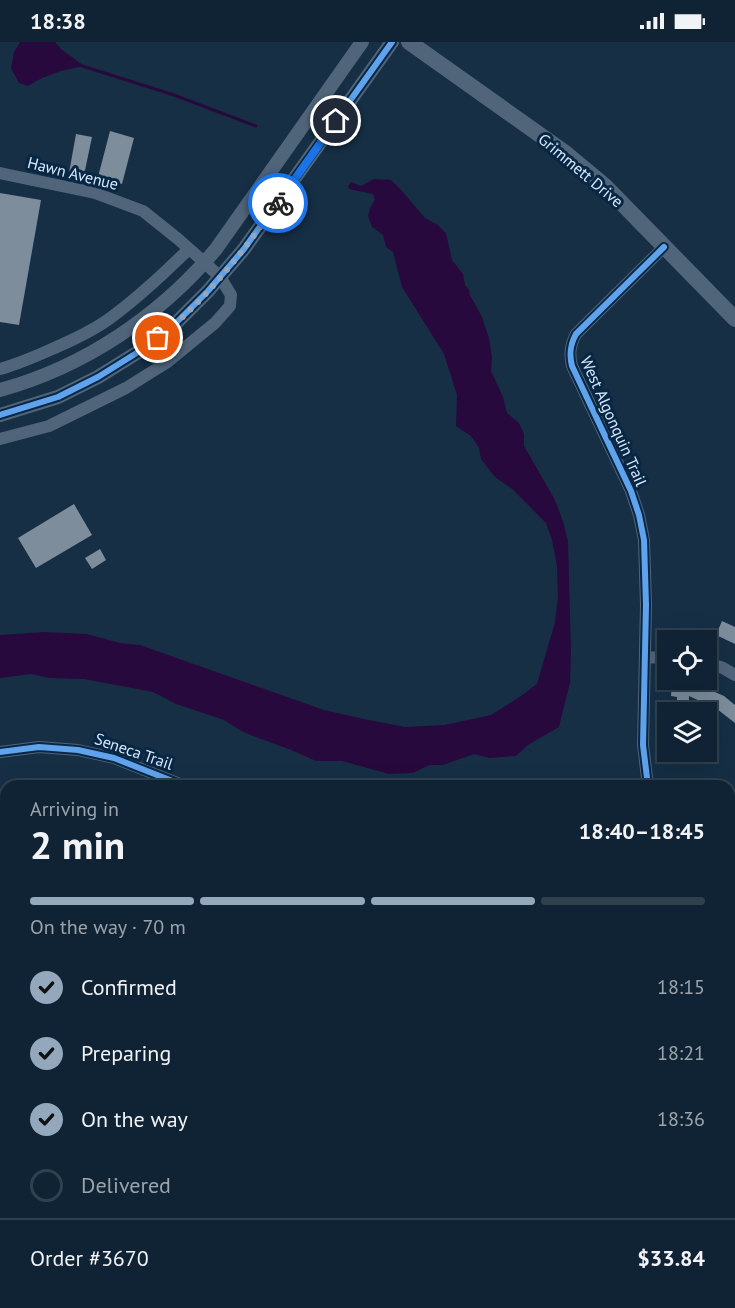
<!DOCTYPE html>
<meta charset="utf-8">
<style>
body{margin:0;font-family:"PT Sans",sans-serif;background:#192b3c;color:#f1f3f6;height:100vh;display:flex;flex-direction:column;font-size:22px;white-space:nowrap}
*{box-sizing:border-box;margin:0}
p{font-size:20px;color:#9ca4ac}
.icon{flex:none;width:33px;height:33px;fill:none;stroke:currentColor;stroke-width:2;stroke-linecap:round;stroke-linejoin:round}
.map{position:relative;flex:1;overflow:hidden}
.details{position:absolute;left:0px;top:738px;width:735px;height:528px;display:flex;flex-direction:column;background:#102334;border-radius:18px 18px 0 0;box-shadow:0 6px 24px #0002,0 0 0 2px #30404f}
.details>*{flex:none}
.fabs{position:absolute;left:657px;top:588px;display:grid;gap:12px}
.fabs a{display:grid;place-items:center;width:60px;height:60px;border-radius:0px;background:#102334;box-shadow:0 6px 24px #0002,0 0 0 2px #30404f;font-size:30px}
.pin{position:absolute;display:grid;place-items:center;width:51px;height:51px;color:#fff;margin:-26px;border:3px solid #fff;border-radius:50%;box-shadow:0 2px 6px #0007}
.courier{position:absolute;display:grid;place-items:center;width:60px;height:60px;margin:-30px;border:4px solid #1a73e8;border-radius:50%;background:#fff;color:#222;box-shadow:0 2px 8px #0007}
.summary em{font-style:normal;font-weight:800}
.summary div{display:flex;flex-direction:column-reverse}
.summary{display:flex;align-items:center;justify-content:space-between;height:102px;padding:0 30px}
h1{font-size:39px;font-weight:800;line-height:45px}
.bar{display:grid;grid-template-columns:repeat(4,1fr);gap:9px 6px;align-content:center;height:72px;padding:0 30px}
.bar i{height:8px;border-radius:4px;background:#30404f}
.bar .current{background:#94a8bd}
.bar p{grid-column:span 4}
.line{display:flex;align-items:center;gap:15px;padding:0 30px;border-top:2px solid #30404f}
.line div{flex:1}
ol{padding:0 30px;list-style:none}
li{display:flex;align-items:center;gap:18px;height:66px}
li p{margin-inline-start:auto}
li .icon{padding:6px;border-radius:50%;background:#94a8bd;color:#111;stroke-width:4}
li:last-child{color:#9ca4ac}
li i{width:33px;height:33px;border:3px solid #30404f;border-radius:50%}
.status{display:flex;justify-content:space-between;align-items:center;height:42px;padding:0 30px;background:#102334;direction:ltr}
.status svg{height:16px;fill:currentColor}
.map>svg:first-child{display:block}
</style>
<div class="status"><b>18:38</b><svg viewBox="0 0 49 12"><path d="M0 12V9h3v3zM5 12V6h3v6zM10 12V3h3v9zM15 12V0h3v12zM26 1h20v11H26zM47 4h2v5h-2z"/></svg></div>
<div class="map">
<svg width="735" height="1266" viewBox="0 0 735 1266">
<rect width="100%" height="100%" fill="#162f45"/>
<path fill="#28093e" d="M20 0H55L61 7 84 24 61 29 42 36 28 44 19 41 11 26 14 10Z
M374 137 391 138 402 149 425 176 438 183 446 191 452 218 463 232 465 243 469 248 470 253 482 275 489 296 492 315 491 329 503 355 507 371 519 381 524 392V404L554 456 563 479 568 499 571 610 570 641 559 685 528 703 516 714 489 716 474 712 443 723H429L413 731 389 732 342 719H316L291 708 243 690 224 678 176 662 153 650 84 637 49 636 31 632 0 636V593L45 590 87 592 120 601 140 603 324 668 364 677 405 685 444 683 491 673 521 654 537 642 555 580 558 555 557 524 552 498 546 481 512 447 495 435 481 417 479 406 471 394 456 384 457 353 444 312 402 245 393 210 386 205 383 193 372 185 368 174 370 166 375 157 373 152 349 147 348 144 351 140 361 144Z"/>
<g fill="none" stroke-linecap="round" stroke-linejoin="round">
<path stroke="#28093e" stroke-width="3" d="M79 23 174 53 256 84"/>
</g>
<path fill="#7d8d9c" d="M110 89 134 96 122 142 98 135Z
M76 92 92 95 84 133 69 131Z
M0 151 41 158 19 283 0 280Z
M74 462 92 493 36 526 18 496Z
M100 507 106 518 92 527 85 516Z
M722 579 735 585V602L716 593Z
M672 639 692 640 724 654 735 663V681L717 667 689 654V661L677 660V655L671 654Z"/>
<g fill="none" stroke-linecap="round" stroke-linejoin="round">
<path stroke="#51657a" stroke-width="12" d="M0 131 95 151 143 169 178 197 204 220 220 235 231 253 230 264 215 281 166 321 126 346 49 384 0 397
M0 327C15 323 29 317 43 311 66 301 89 291 109 277 138 256 164 231 189 207
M645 615 668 616
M706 620 723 626 735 633
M0 710 39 705 78 708 114 716 185 744
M648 744 643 703 646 563 644 498 639 473 631 449 572 324C569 312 570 303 576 292L664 205
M0 859 6 856
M0 921 6 935
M729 972H735
M0 1026 6 1013
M55 1266 56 1260
M206 1266 207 1260
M358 1266 359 1260
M507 1266 510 1260"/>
<path stroke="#51657a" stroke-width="14" d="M0 348C84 325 160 274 216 207L362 0
M0 373 58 355 98 335 143 307 173 284 208 249 244 207 392 0"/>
<path stroke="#51657a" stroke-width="16" d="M409 0 564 110 606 145 735 277"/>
<g stroke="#082744" stroke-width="10">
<path id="cycleway" d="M0 373 58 355 98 335 143 307 173 284 208 249 244 207 392 0
M0 710 39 705 78 708 114 716 185 744
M648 744 643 703 646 563 644 498 639 473 631 449 572 324C569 312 570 303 576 292L664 205"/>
</g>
<use href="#cycleway" stroke="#60a3ed" stroke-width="6"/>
</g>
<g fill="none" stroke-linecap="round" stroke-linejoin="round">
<path stroke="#94a8bd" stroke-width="6" stroke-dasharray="0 10.8" d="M158 296C206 259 242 210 278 161"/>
<path stroke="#1a73e8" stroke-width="8" d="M278 161 336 79"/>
</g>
<g text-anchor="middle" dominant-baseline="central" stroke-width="6" stroke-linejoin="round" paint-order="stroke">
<g font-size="16" fill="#d8e9fd" stroke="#082744">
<text transform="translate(581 128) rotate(40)">Grimmett Drive</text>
<text transform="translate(73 131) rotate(14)">Hawn Avenue</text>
<text transform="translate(614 379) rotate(66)">West Algonquin Trail</text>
<text transform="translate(134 709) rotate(19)">Seneca Trail</text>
</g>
</g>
</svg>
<div class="fabs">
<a><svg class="icon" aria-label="locate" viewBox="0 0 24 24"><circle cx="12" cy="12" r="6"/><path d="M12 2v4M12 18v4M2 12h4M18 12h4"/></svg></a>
<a><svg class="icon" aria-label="layers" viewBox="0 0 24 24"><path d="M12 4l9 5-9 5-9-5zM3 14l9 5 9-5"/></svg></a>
</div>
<div class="pin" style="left:158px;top:296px;background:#ea580c"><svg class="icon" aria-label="bag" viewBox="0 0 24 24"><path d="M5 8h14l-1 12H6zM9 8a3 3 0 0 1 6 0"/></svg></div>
<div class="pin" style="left:336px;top:79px;background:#1f2937"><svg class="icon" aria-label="home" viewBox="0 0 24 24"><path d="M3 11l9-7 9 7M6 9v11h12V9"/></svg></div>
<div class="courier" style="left:278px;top:161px"><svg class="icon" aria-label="bike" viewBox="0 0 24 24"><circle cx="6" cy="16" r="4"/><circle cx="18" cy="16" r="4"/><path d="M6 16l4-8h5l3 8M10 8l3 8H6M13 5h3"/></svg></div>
<section class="details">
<div class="summary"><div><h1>2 min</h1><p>Arriving in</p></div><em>18:40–18:45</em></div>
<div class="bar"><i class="current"></i><i class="current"></i><i class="current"></i><i></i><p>On the way · 70 m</p></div>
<ol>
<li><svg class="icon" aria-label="check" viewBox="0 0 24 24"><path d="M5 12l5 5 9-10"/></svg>Confirmed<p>18:15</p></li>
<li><svg class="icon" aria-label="check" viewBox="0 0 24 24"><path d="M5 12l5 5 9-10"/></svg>Preparing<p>18:21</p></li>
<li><svg class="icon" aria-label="check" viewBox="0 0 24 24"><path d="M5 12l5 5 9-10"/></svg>On the way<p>18:36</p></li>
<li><i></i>Delivered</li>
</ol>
<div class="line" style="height:78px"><div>Order #3670</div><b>$33.84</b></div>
</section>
</div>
